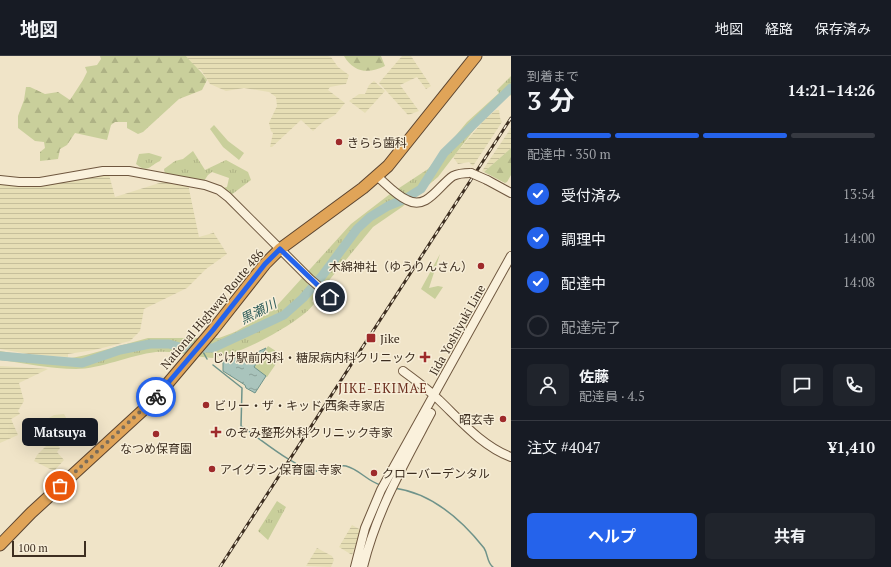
<!DOCTYPE html>
<html lang="ja">
<meta charset="utf-8">
<style>
body{margin:0;font-family:"PT Serif","Noto Sans JP",serif;background:#20242c;color:#f1f3f6;height:100vh;display:flex;flex-direction:column;font-size:15px;white-space:nowrap}
*{box-sizing:border-box;margin:0}
p{font-size:13px;color:#9ea1a6}
.icon{flex:none;width:22px;height:22px;fill:none;stroke:currentColor;stroke-width:2;stroke-linecap:round;stroke-linejoin:round}
.map{position:relative;flex:1;overflow:hidden}
.drawer{display:flex;flex-direction:column;background:#171b24;width:380px}
.drawer>*{flex:none}
.scale{position:absolute;left:12px;bottom:10px;width:74px;box-sizing:border-box;padding-left:4px;border:2px solid #3d2e20;border-top:0;font-size:11px;line-height:14px;white-space:nowrap;color:#3d2e20;-webkit-text-stroke:3px #f7eed8;paint-order:stroke}
.pin{position:absolute;display:grid;place-items:center;width:34px;height:34px;color:#fff;margin:-17px;border:2px solid #fff;border-radius:50%;box-shadow:0 1px 4px #0007}
.courier{position:absolute;display:grid;place-items:center;width:40px;height:40px;margin:-20px;border:3px solid #2563eb;border-radius:50%;background:#fff;color:#222;box-shadow:0 1px 5px #0007}
.bubble{position:absolute;height:28px;border-radius:6px;background:#171b24;box-shadow:0 4px 16px #0002;font-size:13px;font-weight:700;line-height:28px;text-align:center}
.headline em{font-style:normal;font-weight:700}
.headline div{display:flex;flex-direction:column-reverse}
.headline{display:flex;align-items:center;justify-content:space-between;height:68px;padding:0 16px}
h1{font-size:26px;font-weight:700;line-height:30px}
.bar{display:grid;grid-template-columns:repeat(4,1fr);gap:6px 4px;align-content:center;height:48px;padding:0 16px}
.bar i{height:5px;border-radius:3px;background:#363941}
.bar .selected{background:#2563eb}
.bar p{grid-column:span 4}
.line{display:flex;align-items:center;gap:10px;padding:0 16px;border-top:1px solid #363941}
.line div{flex:1}
.round{display:grid;place-items:center;flex:none;width:42px;height:42px;border-radius:6px;background:#20242c}
ol{padding:0 16px;list-style:none}
li{display:flex;align-items:center;gap:12px;height:44px}
li p{margin-inline-start:auto}
li .icon{padding:4px;border-radius:50%;background:#2563eb;color:#fff;stroke-width:4}
li:last-child{color:#9ea1a6}
li i{width:22px;height:22px;border:2px solid #363941;border-radius:50%}
.button{display:flex;gap:8px;margin-top:auto;padding:8px 16px}
.button a{flex:1;height:46px;border-radius:6px;background:#2563eb;color:#fff;font-size:16px;font-weight:700;line-height:46px;text-align:center}
.button a+a{background:#20242c;color:#f1f3f6}
header{display:flex;align-items:center;gap:24px;box-sizing:border-box;height:56px;padding:0 20px;background:#171b24;border-bottom:1px solid #363941}
header strong{font-size:19px}
nav{display:flex;gap:22px;margin-inline-start:auto;font-size:14px}
main{display:flex;flex:1;min-height:0}
.map>svg:first-child{display:block}
</style>
<header>
<strong>地図</strong>
<nav><a>地図</a><a>経路</a><a>保存済み</a></nav>
</header>
<main>
<div class="map">
<svg width="511" height="511" viewBox="0 0 511 511">
<defs>
<pattern id="farmland-rules" width="6" height="5" patternUnits="userSpaceOnUse"><rect width="6" height="5" fill="#e6deb5"/><path d="M0 2.5h6" fill="none" stroke="#c6bf9b"/></pattern>
<pattern id="grass-tufts" width="24" height="20" patternUnits="userSpaceOnUse"><rect width="24" height="20" fill="#c9cf9b"/><path d="M3 7l-1-3M5 7V3M7 7l1-3M15 17l-1-3M17 17v-4M19 17l1-3" fill="none" stroke="#aeb285"/></pattern>
<pattern id="forest-firs" width="22" height="20" patternUnits="userSpaceOnUse"><rect width="22" height="20" fill="#c9cf9b"/><path d="M5 1l3.5 6h-7zM16 11l3.5 6h-7z" fill="#aeb285"/></pattern>
<pattern id="water-ripples" width="26" height="14" patternUnits="userSpaceOnUse"><rect width="26" height="14" fill="#a9c4bc"/><path d="M2 4q2-2 4 0t4 0M15 11q2-2 4 0t4 0" fill="none" stroke="#8ba098"/></pattern>
</defs>
<rect width="100%" height="100%" fill="#f0e4c8"/>
<path fill="url(#farmland-rules)" d="M186 0H328L331 1 338 11 349 19 346 28 330 31 328 34 345 47 335 59 324 65 313 75 301 64 272 91H270L273 77 271 75 269 67 277 50 276 41 269 36 244 32 226 35 210 28 201 14 193 10Z
M402 0H411L431 30 426 33 417 21 400 29 419 55 408 59 379 27Z
M374 25 385 35 365 57 349 45 359 38H365L369 29Z
M496 54H499L500 62 502 66 473 110 469 106 458 108 453 101 485 63Z
M511 72V92L484 116 482 115Z
M108 115 115 141 172 123 189 126V133L199 181 213 177 212 174 227 198 206 213 187 232 144 253 140 275 130 285 94 294 68 298V301L34 299 0 293V121L19 126Z
M0 310 48 313 19 327 24 345 18 355 20 358 11 363 18 379 0 387Z
M64 358 73 374 54 385 60 392 57 396 64 404 54 415 34 405 37 399 47 389 44 385 48 381 47 363 54 359Z
M352 469 361 474 352 499 339 491Z
M317 492 332 500 334 504 331 511 306 510Z"/>
<path fill="url(#grass-tufts)" d="M511 20V40L509 37 480 66 438 121 402 151 373 171 312 245 314 248C301 266 235 302 213 302 194 301 175 294 156 296 130 299 100 313 76 313 51 313 25 307 0 304V295L30 300 67 303 86 299 148 282H219L235 276 273 254 351 168 390 138 428 113 467 66 499 37 497 34Z
M193 95 205 114 226 104 248 116 251 124 231 139 223 132 227 131 229 122 212 116 208 119 204 125 165 118 164 113 175 105 183 103Z
M149 97 162 101 160 105C149 110 148 118 136 108L139 98Z
M277 445 286 451 268 484 258 475Z"/>
<path fill="url(#forest-firs)" d="M100 0H186C193 9 201 14 207 24L202 34 179 43 143 76 138 78 127 72V66H115L111 69 107 84 75 77 67 89 60 93 58 103 40 105V96L45 92 44 86 35 85 18 72V60L24 44 26 31H30L45 38 58 36 70 44 83 24 87 16 85 11 97 9 101 3Z
M344 0H381L385 10C369 18 354 17 344 0Z
M511 92V119L507 126 505 127 484 116Z"/>
<path fill="#c9cf9b" d="M214 69 228 85 244 97 239 104 223 91 210 73Z
M440 198 429 232 438 230 443 231 435 243 421 233Z
M268 290 282 299 267 321 254 311Z"/>
<path fill="url(#water-ripples)" stroke="#6f938a" d="M266 292 254 311 266 320 255 337 246 332 245 329 223 315V304L226 305 247 298 249 300Z"/>
<g fill="none" stroke-linecap="round" stroke-linejoin="round">
<path stroke="#6f938a" stroke-width="1.5" d="M202 294 207 303
M213 309 242 332 241 370C261 383 294 412 316 415 327 417 336 408 346 410 359 413 368 426 381 429
M394 432C432 437 461 463 484 492 488 498 487 507 493 511"/>
<path stroke="#a9c4bc" stroke-width="9" d="M0 300 82 307 120 294 150 288H169L183 292H213L284 259 303 242 322 220 357 173 370 161 388 150 405 143 421 133 444 97 511 32"/>
<g stroke="#6f573f" stroke-width="10">
<path id="secondary" d="M378 121C387 129 396 139 407 144 427 155 439 129 453 120 459 117 465 117 471 117
M0 124 19 126H40L103 115H129L205 129 219 134 228 141 310 223 331 241 339 246
M487 124 511 137
M403 315C415 324 428 333 439 344 461 365 482 390 511 401
M355 511 365 472 381 434 511 200
M363 511C377 454 404 408 431 357"/>
</g>
<g stroke="#5b4430" stroke-width="13">
<path id="highway" d="M0 489 31 457 152 346 213 274 265 208 280 193 363 132 388 110 476 0"/>
</g>
<use href="#secondary" stroke="#faf1dc" stroke-width="8"/>
<use href="#highway" stroke="#e0a458" stroke-width="11"/>
<g stroke="#3d2e20" stroke-width="3">
<path id="rail" d="M220 511 511 62"/>
</g>
<use href="#rail" stroke="#f7eed8" stroke-width="1.5" stroke-dasharray="4.5" stroke-linecap="butt"/>
<g stroke="#6f573f" stroke-width="10" stroke-linecap="butt">
<path id="secondary-bridge" d="M471 117 487 124"/>
</g>
<use href="#secondary-bridge" stroke="#faf1dc" stroke-width="8"/>
</g>
<g fill="none" stroke-linecap="round" stroke-linejoin="round">
<path stroke="#7c6e5b" stroke-width="4" stroke-dasharray="0 7.2" d="M60 430 156 341"/>
<path stroke="#2563eb" stroke-width="5" d="M156 341 213 274 265 208 280 193 330 241"/>
</g>
<g fill="#9e2a2b" stroke="#f7eed8" stroke-width="1.5">
<circle cx="339" cy="86" r="4"/>
<circle cx="481" cy="210" r="4"/>
<rect x="366" y="277" width="10" height="10" rx="2"/>
<path d="M423 295h4v4h4v4h-4v4h-4v-4h-4v-4h4z"/>
<circle cx="206" cy="349" r="4"/>
<circle cx="503" cy="363" r="4"/>
<path d="M214 370h4v4h4v4h-4v4h-4v-4h-4v-4h4z"/>
<circle cx="156" cy="378" r="4"/>
<circle cx="212" cy="413" r="4"/>
<circle cx="374" cy="417" r="4"/>
</g>
<g text-anchor="middle" dominant-baseline="central" stroke-width="3" stroke-linejoin="round" paint-order="stroke">
<g font-size="12" fill="#3d2e20" stroke="#f7eed8" text-anchor="start">
<text x="347" y="86">きらら歯科</text>
<text x="473" y="210" text-anchor="end">木綿神社（ゆうりんさん）</text>
<text x="380" y="282">Jike</text>
<text x="416" y="301" text-anchor="end">じけ駅前内科・糖尿病内科クリニック</text>
<text x="214" y="349">ビリー・ザ・キッド 西条寺家店</text>
<text x="495" y="363" text-anchor="end">昭玄寺</text>
<text x="225" y="376">のぞみ整形外科クリニック寺家</text>
<text x="156" y="392" text-anchor="middle">なつめ保育園</text>
<text x="220" y="413">アイグラン保育園 寺家</text>
<text x="382" y="417">クローバーデンタル</text>
</g>
<g font-size="12" fill="#3d2e20" stroke="#f7eed8">
<text transform="translate(212 253) rotate(-50)">National Highway Route 486</text>
<text transform="translate(457 274) rotate(-61)">Iida Yoshiyuki Line</text>
</g>
<g font-size="13" font-style="italic" fill="#2f5d5a" stroke="#f7eed8">
<text transform="translate(258 255) rotate(-27)">黒瀬川</text>
</g>
<g font-size="13" letter-spacing="1" fill="#6b2e1e" stroke="#f7eed8">
<text x="383" y="332">JIKE-EKIMAE</text>
</g>
</g>
</svg>
<div class="scale">100 m</div>
<div class="pin" style="left:60px;top:430px;background:#ea580c"><svg class="icon" aria-label="bag" viewBox="0 0 24 24"><path d="M5 8h14l-1 12H6zM9 8a3 3 0 0 1 6 0"/></svg></div>
<div class="pin" style="left:330px;top:241px;background:#1f2937"><svg class="icon" aria-label="home" viewBox="0 0 24 24"><path d="M3 11l9-7 9 7M6 9v11h12V9"/></svg></div>
<div class="courier" style="left:156px;top:341px"><svg class="icon" aria-label="bike" viewBox="0 0 24 24"><circle cx="6" cy="16" r="4"/><circle cx="18" cy="16" r="4"/><path d="M6 16l4-8h5l3 8M10 8l3 8H6M13 5h3"/></svg></div>
<div class="bubble" style="left:22px;top:362px;width:76px">Matsuya</div>
</div>
<section class="drawer">
<div class="headline"><div><h1>3 分</h1><p>到着まで</p></div><em>14:21–14:26</em></div>
<div class="bar"><i class="selected"></i><i class="selected"></i><i class="selected"></i><i></i><p>配達中 · 350 m</p></div>
<ol>
<li><svg class="icon" aria-label="check" viewBox="0 0 24 24"><path d="M5 12l5 5 9-10"/></svg>受付済み<p>13:54</p></li>
<li><svg class="icon" aria-label="check" viewBox="0 0 24 24"><path d="M5 12l5 5 9-10"/></svg>調理中<p>14:00</p></li>
<li><svg class="icon" aria-label="check" viewBox="0 0 24 24"><path d="M5 12l5 5 9-10"/></svg>配達中<p>14:08</p></li>
<li><i></i>配達完了</li>
</ol>
<div class="line" style="height:72px"><a class="round"><svg class="icon" aria-label="person" viewBox="0 0 24 24"><circle cx="12" cy="8" r="4"/><path d="M4 21q1-7 8-7t8 7"/></svg></a><div><b>佐藤</b><p>配達員 · 4.5</p></div><a class="round"><svg class="icon" aria-label="chat" viewBox="0 0 24 24"><path d="M4 5h16v11H9l-5 4z"/></svg></a><a class="round"><svg class="icon" aria-label="phone" viewBox="0 0 24 24"><path d="M5 4h4l2 5-3 2q2 4 5 5l2-3 5 2v4C11 20 4 13 5 4z"/></svg></a></div>
<div class="line" style="height:52px"><div>注文 #4047</div><b>¥1,410</b></div>
<div class="button"><a>ヘルプ</a><a>共有</a></div>
</section>
</main>
